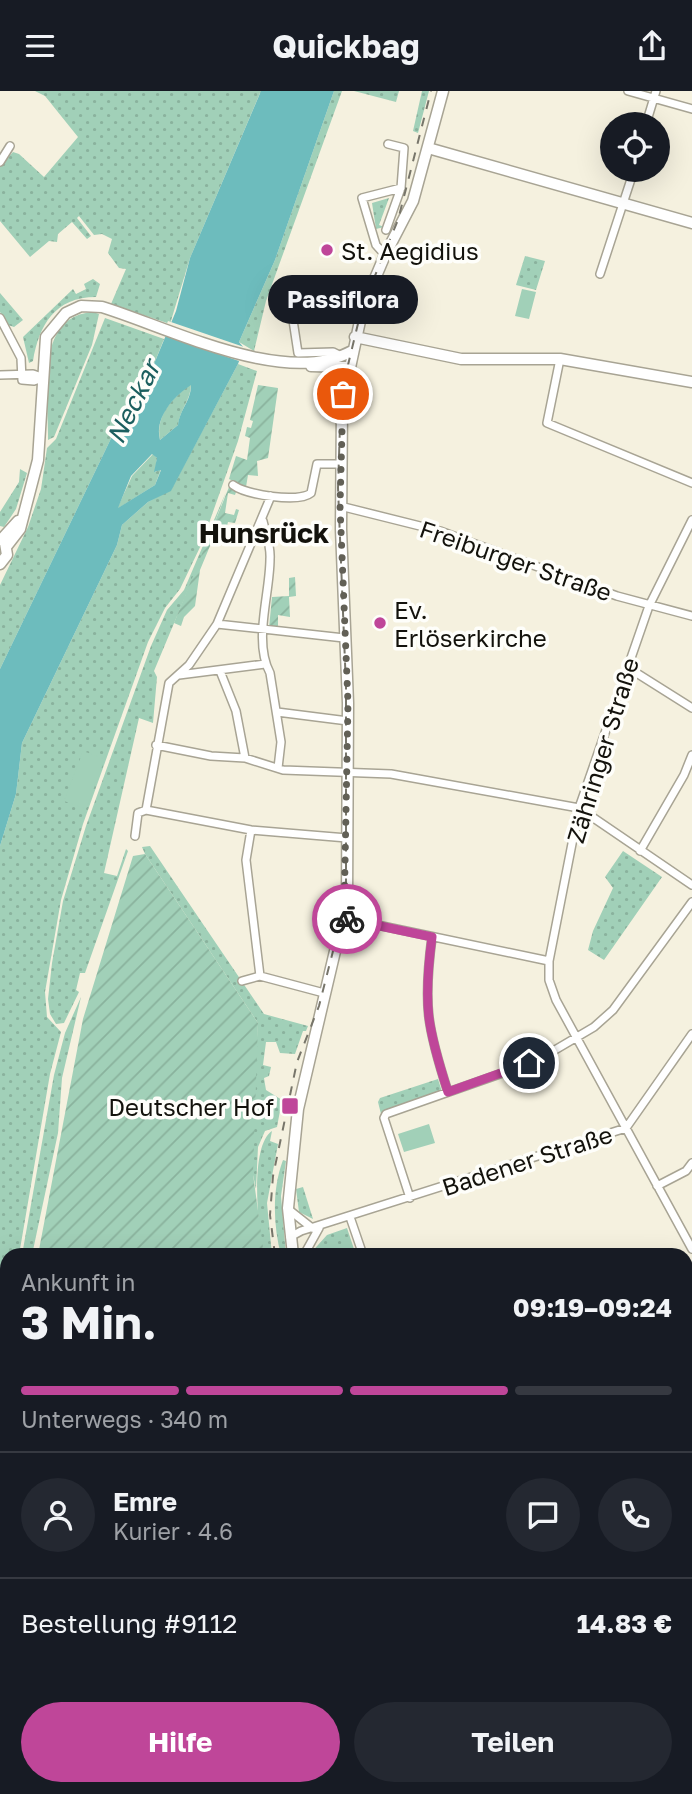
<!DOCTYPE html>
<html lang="de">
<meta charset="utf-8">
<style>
body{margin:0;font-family:"Golos Text",sans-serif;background:#242831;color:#f1f3f6;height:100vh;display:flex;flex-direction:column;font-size:26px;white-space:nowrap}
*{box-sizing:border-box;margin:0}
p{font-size:23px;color:#9ea1a6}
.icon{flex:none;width:38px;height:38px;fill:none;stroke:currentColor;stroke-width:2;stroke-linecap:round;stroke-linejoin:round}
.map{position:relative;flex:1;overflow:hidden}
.details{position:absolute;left:0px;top:1157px;width:693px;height:548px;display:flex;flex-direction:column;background:#171b24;border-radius:21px 21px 0 0;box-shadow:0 7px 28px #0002}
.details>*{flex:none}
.buttons{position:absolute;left:600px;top:21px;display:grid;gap:14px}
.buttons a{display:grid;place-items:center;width:70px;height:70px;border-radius:50%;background:#171b24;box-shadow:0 7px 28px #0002;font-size:35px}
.pin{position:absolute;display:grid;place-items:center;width:60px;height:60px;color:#fff;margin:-30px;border:4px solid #fff;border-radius:50%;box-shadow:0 2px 7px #0007}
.courier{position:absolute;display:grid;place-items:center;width:70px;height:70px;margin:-35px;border:5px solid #bf4699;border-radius:50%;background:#fff;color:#222;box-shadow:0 2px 9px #0007}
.bubble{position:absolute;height:49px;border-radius:24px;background:#171b24;box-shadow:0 7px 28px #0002;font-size:23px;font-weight:700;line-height:49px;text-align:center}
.summary em{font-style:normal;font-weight:700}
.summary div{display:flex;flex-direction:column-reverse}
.summary{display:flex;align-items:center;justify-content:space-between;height:119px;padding:0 21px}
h1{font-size:46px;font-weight:700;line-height:52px}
.bar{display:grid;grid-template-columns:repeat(4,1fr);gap:10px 7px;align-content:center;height:84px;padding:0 21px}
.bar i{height:9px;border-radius:5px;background:#363941}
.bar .active{background:#bf4699}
.bar p{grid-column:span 4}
.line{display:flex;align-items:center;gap:18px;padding:0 21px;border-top:2px solid #363941}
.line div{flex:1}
.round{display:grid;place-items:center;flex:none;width:74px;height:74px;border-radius:37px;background:#242831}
.primary-button{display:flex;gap:14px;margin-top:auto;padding:14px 21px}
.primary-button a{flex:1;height:80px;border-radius:42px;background:#bf4699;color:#fff;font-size:28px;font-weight:700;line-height:80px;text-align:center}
.primary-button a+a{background:#242831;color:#f1f3f6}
header{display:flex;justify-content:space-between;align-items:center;height:91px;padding:0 21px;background:#171b24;font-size:32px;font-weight:700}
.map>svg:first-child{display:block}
</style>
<header><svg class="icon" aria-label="menu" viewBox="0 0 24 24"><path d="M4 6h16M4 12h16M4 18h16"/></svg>Quickbag<svg class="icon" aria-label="share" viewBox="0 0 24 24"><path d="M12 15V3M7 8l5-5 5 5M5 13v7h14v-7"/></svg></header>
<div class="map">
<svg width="692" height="1703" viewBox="0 0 692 1703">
<defs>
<pattern id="grass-dots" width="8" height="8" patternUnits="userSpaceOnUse" patternTransform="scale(1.75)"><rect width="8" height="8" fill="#a1d0b8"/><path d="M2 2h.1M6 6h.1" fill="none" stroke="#8ab29d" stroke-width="1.8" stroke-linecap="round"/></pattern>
<pattern id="garden-furrows" width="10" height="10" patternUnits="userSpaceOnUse" patternTransform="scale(1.75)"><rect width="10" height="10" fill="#a1d0b8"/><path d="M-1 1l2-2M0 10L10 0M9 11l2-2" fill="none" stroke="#8ab29d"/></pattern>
</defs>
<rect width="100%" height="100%" fill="#f5f1df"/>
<path fill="url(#grass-dots)" d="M35 0H306L260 2 190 167 170 233 111 213 126 178 119 177 108 162 112 148 102 143 94 144 79 125 77 127 91 145 87 148 72 131 58 143 57 151 49 150 30 166 0 130V75L13 61 19 63 44 86 78 46 45 5Z
M334 0H342L266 210 254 260 239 251 275 169Z
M354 0H399L396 11Z
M422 0H429L418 42 413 40Z
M389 107 379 134 384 136 376 138 372 112Z
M525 165 545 170 536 199 516 194Z
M93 188 100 193 96 206C55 206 39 234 33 270L29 272 23 246 73 198 76 203 86 198 84 193Z
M0 202 23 229 14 236 8 234 0 221Z
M93 221 99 223 92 254 54 346 48 349C49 307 33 225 93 221Z
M105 227 164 248 154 273 117 335 0 578V494L28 436 41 398 47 357 56 348Z
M238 273 257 280 238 350 202 452 180 498 165 517 148 551 83 733 61 809 45 901 47 926 61 941 50 983 19 1164H7V1675L0 1663V755L16 703 22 652 117 454 122 434 148 411 171 399Z
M191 293C191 309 180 318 178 334L160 349C155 325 173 306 191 293Z
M153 363 157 367 155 381 161 378 155 394 117 418 132 385Z
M20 378 27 382 16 418 4 436 0 435V421L19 391Z
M226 401 203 463 154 580 157 586 153 632 139 627 104 782 117 785 126 758 128 760 85 882H80L76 899 79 901 64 932 56 933 50 923 48 908 52 872 63 810 86 735 151 555 167 519 184 499Z
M150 755 264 923 308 935 306 940H303L295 963 280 962 276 951H266L263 974 271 976 269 985 264 987 266 999 282 1009 277 1036 265 1040 258 1056 256 1098 253 1084V1005L258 932 145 763 142 756Z
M623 760 662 786 604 869 588 859 593 840 613 797 605 786Z
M81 906 62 987 58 1042 32 1164H22L54 984 65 942Z
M438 988 442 1001 381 1023 378 1011 380 1007Z
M272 1040 270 1050 278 1053 267 1112 272 1164H264C258 1140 249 1055 272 1040Z
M283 1069 286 1070 281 1105 286 1164H281C273 1134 272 1098 283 1069Z
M303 1096 313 1128 299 1121 296 1098Z
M347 1137 356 1164H309L327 1144Z
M24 1698H195L198 1703H41Z"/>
<path fill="url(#garden-furrows)" d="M258 294 278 297 268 367 257 370 258 385 248 384 246 396 229 388 236 365 247 369 250 347 245 345 247 336 251 337 253 330 250 329Z
M229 396 236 401 235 404 228 402 225 422 234 424 236 418 239 419 235 432 228 431 224 446 215 443 200 479 195 515 184 526 181 535 174 532Z
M295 486 296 505 289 506 290 526 278 524V538L269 537 272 506 289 505V487Z
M145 763 258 932 253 1083 264 1164H38L83 928 133 765Z"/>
<path fill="#a1d0b8" d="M522 198 536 201 529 228 515 225Z
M83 660 105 668 86 718 64 710Z
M429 1033 435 1052 404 1061 398 1043Z"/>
<path fill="#6dbcbd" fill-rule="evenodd" d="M261 0H334L275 169 239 251 244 257 238 273 171 400 148 411 122 434 117 454 22 652 16 703 0 755V578L117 335 154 273 176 220 190 167ZM191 294C191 310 180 318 178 334L160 349C154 327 174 305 191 294ZM152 363 157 367 154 381 161 379 155 394 118 417 131 385Z
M0 1663 7 1675V1698H24L41 1703H0Z"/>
<path fill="#f5f1df" d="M168 230 247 257 242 271 162 244Z"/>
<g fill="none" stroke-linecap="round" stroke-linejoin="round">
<g stroke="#a8a494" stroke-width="10">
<path id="street" d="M628 0 692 18
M646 33 656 0
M0 71 10 55
M386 139 401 97 404 57 388 53
M385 164 376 154 362 107 401 97
M600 183 634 79
M291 216 298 262 333 261 341 265
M0 227 21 267 22 289 34 290 43 287
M560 268 547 332 692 392
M0 284 33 283 42 286
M324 301 343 304
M233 394C246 404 299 412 311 402L317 373H340
M340 415 440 440 617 505 692 525
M692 429 649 515 579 717 549 870V889L556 909 692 1158
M263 430C266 443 271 455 270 468 270 503 253 550 270 582L281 651 278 677
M217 533 344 547
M627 576 692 617
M220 580 236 620 245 667
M179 584 265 573
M277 621 348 630
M156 654 211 665 245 667 283 679 391 683 579 717 692 794
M146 719 251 739 347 747
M251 739 246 769 260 885 324 902
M135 745 138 722 146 719 169 592 189 574 217 533 271 405
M640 760 684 684 692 664
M344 827 549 870
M432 846C423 914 427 936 448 1001
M242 890 260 885
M657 1095 686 1080 692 1072
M410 1107 384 1027 386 1023 514 978 543 966 594 936 613 919 692 811
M288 1118 312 1137
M350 1126 363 1164
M290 1146 301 1140 626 1037 692 943
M304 1164 319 1137
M686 1342 692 1338
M686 1407 692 1416
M686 1484 692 1480"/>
</g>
<g stroke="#a8a494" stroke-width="13">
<path id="secondary" d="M428 57 692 132
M355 246 461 268H560L692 291
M311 275 348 276
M1 449 18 430
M6 456 20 438 38 369 46 246 66 222 81 215 102 216C170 237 286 297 352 260
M0 473 7 464 5 452
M293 1164 288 1117 298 1018 347 809 348 612 341 438 342 314 363 216 385 164 413 110 443 0
M477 1698 480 1703"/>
</g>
<use href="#street" stroke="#fff" stroke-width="7"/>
<use href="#secondary" stroke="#fff" stroke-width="10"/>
<path stroke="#77756a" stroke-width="2" stroke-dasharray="9 9" stroke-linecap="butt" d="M275 1164 270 1124 273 1085 297 971 319 915 346 809V596L338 397 341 303 362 216 398 129 431 0
M462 1698 465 1703"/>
</g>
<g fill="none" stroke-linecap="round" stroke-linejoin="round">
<path stroke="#626056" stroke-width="7" stroke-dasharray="0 12.6" d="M343 303 340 415 348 612 344 827 347 828"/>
<path stroke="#bf4699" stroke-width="9" d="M347 828 432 846C423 914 427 936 448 1001L529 972"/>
</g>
<g fill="#bf4699" stroke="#fefefa" stroke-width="2.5">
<circle cx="327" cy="159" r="7"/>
<circle cx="380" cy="532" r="7"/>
<rect x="281" y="1006" width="18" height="18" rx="3.5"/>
</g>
<g text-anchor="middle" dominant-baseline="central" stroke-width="7" stroke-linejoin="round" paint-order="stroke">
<g font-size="24" fill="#13120c" stroke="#fefefa" text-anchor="start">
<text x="341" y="159">St. Aegidius</text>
<text x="394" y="518">Ev.<tspan x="394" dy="28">Erlöserkirche</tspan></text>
<text x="274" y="1015" text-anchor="end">Deutscher Hof</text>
</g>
<g font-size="24" fill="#13120c" stroke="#fefefa">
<text transform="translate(516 469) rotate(19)">Freiburger Straße</text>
<text transform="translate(602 659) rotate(-73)">Zähringer Straße</text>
<text transform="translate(527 1069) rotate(-18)">Badener Straße</text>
</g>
<g font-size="26" font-style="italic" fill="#1c5f5f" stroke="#fefefa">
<text transform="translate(133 311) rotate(-64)">Neckar</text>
</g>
<g font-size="28" font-weight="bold" fill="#13120c" stroke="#fefefa">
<text x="264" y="441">Hunsrück</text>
</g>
</g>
</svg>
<div class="buttons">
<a><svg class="icon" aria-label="locate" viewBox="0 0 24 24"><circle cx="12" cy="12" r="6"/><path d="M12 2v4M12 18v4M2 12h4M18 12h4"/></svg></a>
</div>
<div class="pin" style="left:343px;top:303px;background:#ea580c"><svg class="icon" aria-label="bag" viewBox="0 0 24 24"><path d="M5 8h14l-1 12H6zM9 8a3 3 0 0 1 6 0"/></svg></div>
<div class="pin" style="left:529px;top:972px;background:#1f2937"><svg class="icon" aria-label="home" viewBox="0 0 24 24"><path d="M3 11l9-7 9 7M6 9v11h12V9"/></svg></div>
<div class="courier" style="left:347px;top:828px"><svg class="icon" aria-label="bike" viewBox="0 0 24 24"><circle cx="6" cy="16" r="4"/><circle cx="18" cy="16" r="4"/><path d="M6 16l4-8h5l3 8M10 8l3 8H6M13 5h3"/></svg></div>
<div class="bubble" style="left:268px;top:184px;width:150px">Passiflora</div>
<section class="details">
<div class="summary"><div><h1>3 Min.</h1><p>Ankunft in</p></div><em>09:19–09:24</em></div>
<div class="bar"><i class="active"></i><i class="active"></i><i class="active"></i><i></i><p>Unterwegs · 340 m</p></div>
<div class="line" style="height:126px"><a class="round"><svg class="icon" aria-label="person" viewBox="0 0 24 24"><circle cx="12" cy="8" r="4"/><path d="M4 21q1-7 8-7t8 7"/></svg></a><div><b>Emre</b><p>Kurier · 4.6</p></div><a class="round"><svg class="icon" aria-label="chat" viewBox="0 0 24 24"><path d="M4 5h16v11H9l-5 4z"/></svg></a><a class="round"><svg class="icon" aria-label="phone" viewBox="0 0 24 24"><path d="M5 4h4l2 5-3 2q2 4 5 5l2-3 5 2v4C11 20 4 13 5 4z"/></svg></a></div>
<div class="line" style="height:91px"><div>Bestellung #9112</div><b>14.83 €</b></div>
<div class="primary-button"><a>Hilfe</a><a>Teilen</a></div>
</section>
</div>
